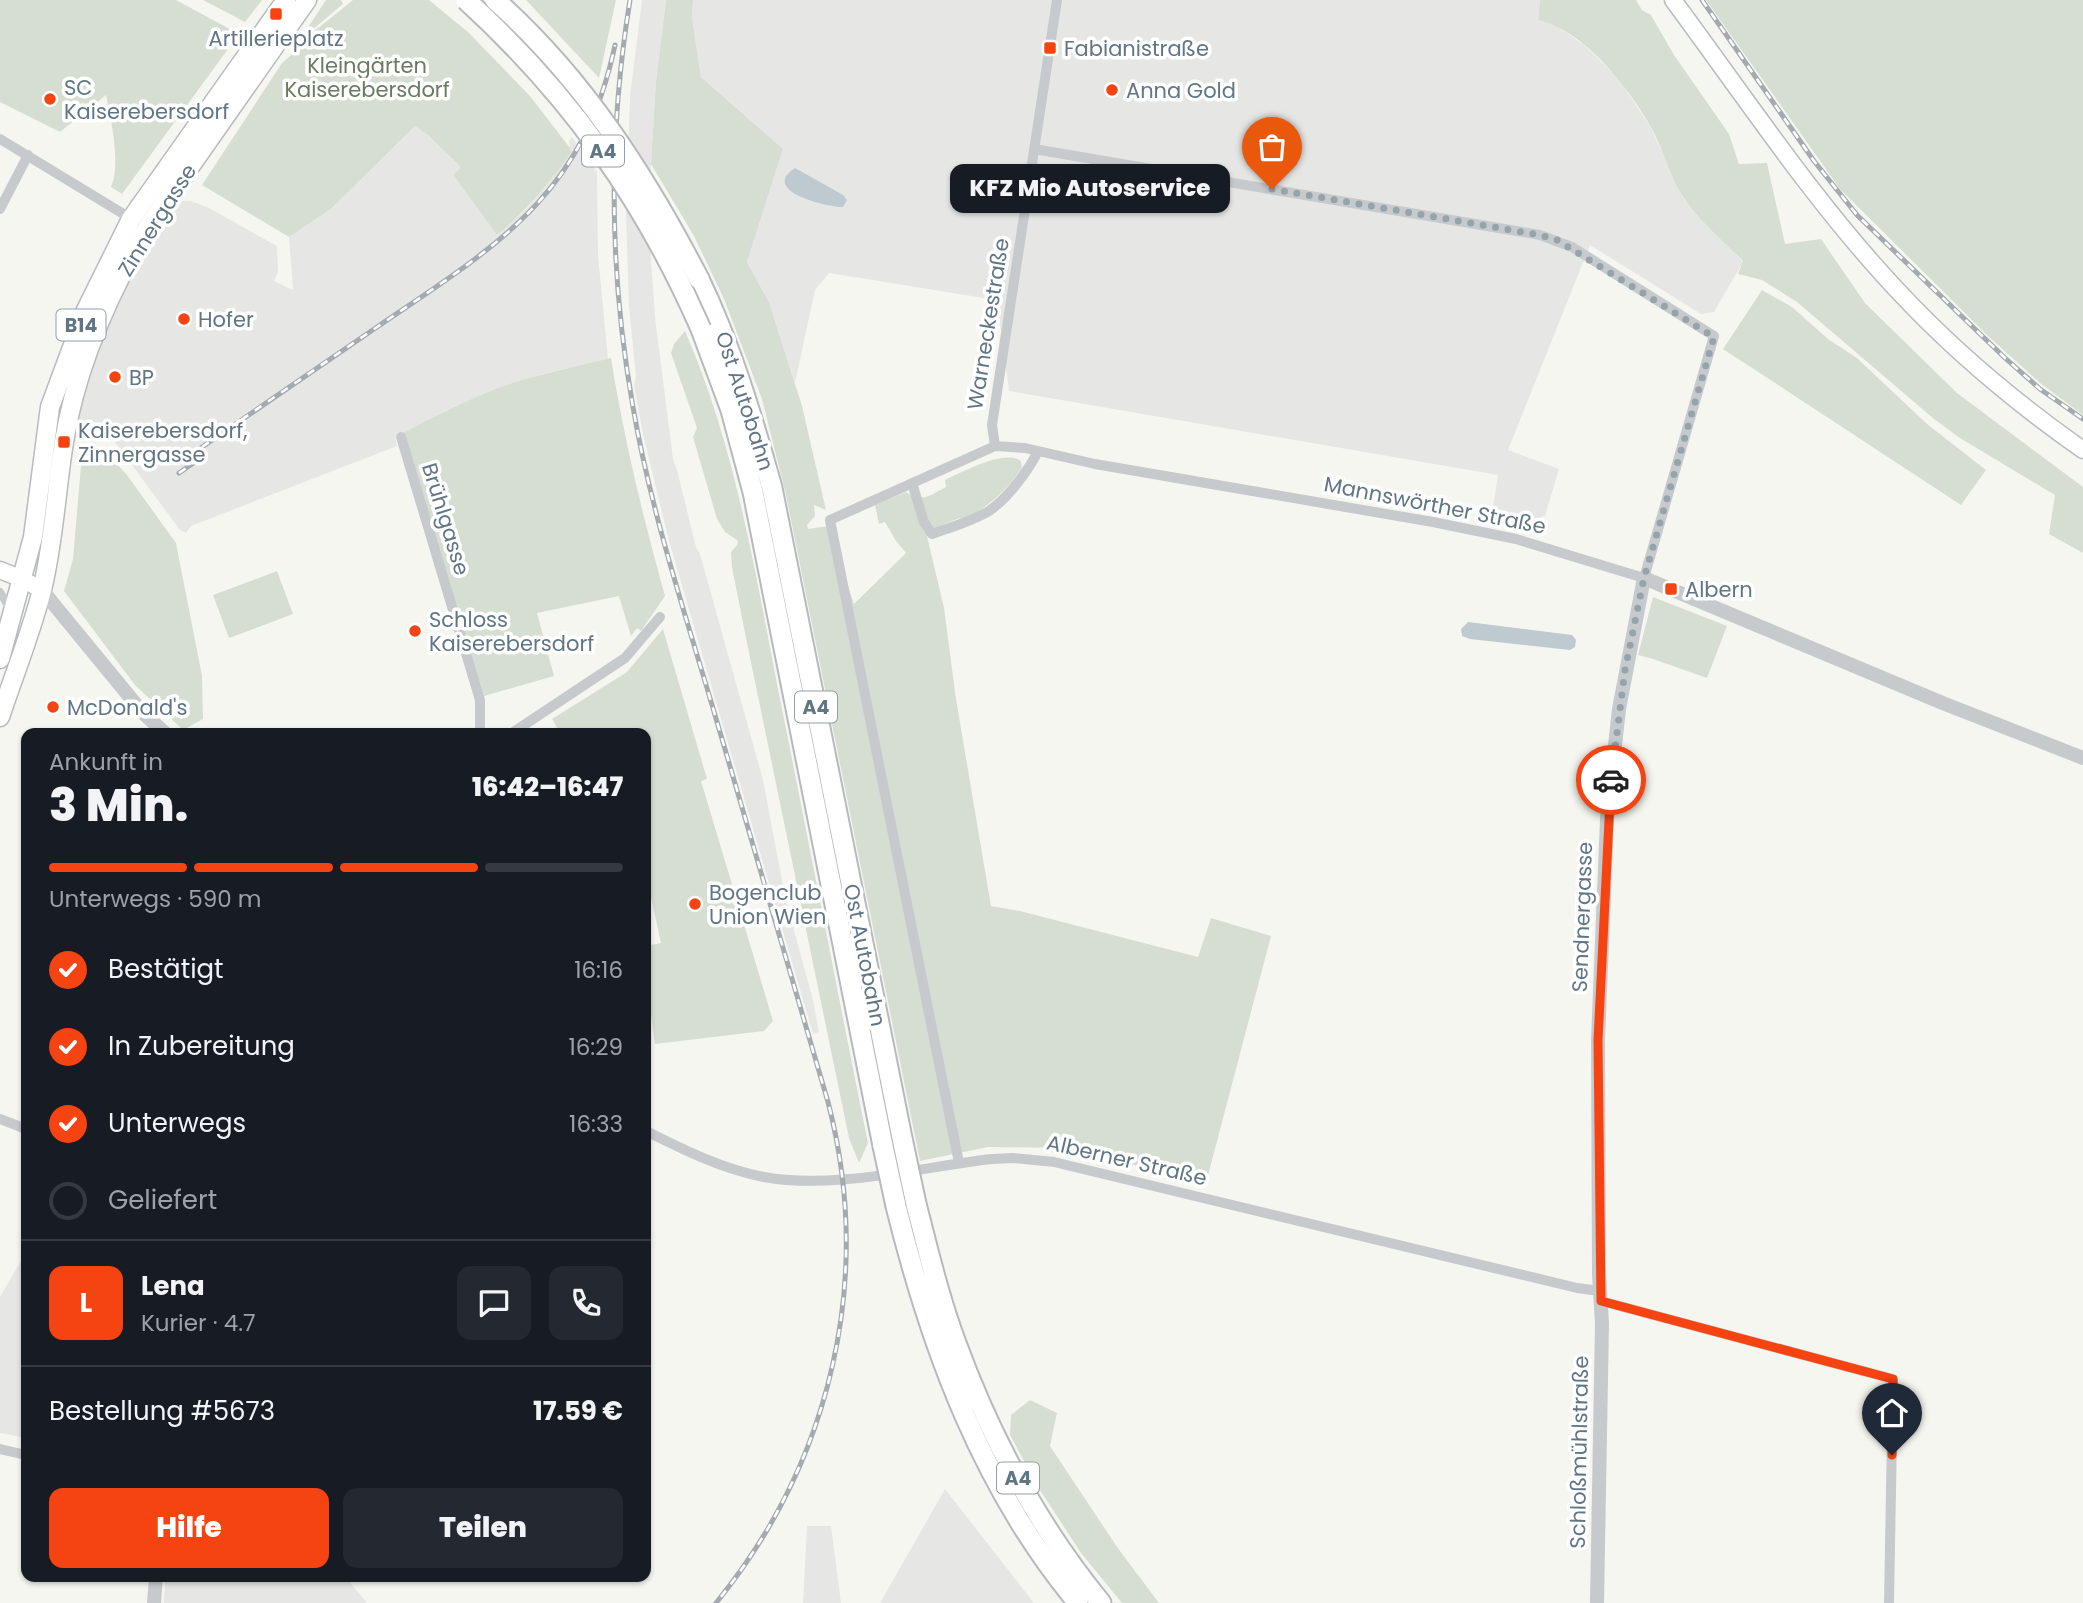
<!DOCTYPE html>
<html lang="de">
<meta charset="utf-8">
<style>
body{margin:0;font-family:Poppins,sans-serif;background:#242831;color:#f1f3f6;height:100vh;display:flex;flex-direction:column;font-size:26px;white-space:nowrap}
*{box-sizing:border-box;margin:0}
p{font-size:23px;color:#9ea1a6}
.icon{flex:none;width:38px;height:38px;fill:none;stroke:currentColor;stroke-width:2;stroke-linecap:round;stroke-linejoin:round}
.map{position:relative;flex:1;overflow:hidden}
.drawer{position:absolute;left:21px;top:728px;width:630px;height:854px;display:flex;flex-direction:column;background:#171b24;border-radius:14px;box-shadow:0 2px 5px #0004}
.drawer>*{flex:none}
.pin{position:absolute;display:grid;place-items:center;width:60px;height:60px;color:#fff;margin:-72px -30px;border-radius:50% 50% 50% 0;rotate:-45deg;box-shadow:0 0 7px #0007}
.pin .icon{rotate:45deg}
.courier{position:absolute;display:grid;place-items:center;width:70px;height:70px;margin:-35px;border:5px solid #f54312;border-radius:50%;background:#fff;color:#222;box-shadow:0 2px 9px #0007}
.bubble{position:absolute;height:49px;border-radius:14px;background:#171b24;box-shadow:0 2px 5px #0004;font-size:23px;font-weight:800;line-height:49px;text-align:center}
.overview em{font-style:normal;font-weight:800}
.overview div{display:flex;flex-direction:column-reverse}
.overview{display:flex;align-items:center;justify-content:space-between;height:119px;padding:0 28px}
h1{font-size:46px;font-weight:800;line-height:52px}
.bar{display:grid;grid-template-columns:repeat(4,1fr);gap:10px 7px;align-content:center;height:84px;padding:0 28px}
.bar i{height:9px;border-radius:5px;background:#363941}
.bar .current{background:#f54312}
.bar p{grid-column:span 4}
.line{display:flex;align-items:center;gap:18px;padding:0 28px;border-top:2px solid #363941}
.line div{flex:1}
.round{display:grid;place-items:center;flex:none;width:74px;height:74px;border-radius:14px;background:#242831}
ol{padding:0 28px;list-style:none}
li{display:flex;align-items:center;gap:21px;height:77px}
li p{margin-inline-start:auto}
li .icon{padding:7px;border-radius:50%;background:#f54312;color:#fff;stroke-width:4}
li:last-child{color:#9ea1a6}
li i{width:38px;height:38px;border:4px solid #363941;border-radius:50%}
.button{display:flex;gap:14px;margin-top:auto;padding:14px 28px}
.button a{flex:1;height:80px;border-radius:14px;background:#f54312;color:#fff;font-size:28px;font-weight:800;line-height:80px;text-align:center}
.button a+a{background:#242831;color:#f1f3f6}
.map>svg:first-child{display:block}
</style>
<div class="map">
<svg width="2083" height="1603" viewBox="0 0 2083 1603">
<rect width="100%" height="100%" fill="#f6f6f1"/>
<path fill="#e6e7e5" d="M642 0H666L656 81 648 215 655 317 673 459 677 470 696 547 700 554 763 780 786 901 813 1000 819 1032 813 1034 669 541 643 434 634 386 636 376 629 307 626 215 630 96Z
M693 0H1540L1538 20 1553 23 1585 46 1619 79 1651 128 1684 199 1743 262 1714 312 1701 314 1590 245 1508 450 1559 469 1545 516H1542L1536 532 1491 520 1498 475 1009 391 997 301 990 299 829 273 815 290 795 383 769 302 747 262 783 149 701 77 692 17Z
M415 126 429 136 462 167 465 189 497 235 527 208 544 188 571 153 569 141 572 137 597 172 598 255 608 359 542 374 503 387 456 406 395 437 397 446 191 526 186 533 180 530 112 438 47 402 83 299 131 199 191 201 209 208 277 246 278 272 274 281 293 290 289 237 331 209Z
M26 1252V1438L0 1433V1297Z
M945 1489 1034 1603H880Z
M807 1526H831L841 1603H803Z
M165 1577H346L367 1603H164Z"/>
<path fill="#d6ded2" d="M0 0H176L239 34 122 194 111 187C121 165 111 119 106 95L60 132 0 102Z
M203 0H262L245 22Z
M326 0H341L343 4 299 41Z
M353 0H429L468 32 530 96 570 148 571 153C549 184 526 211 497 235L455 177 454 174 461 167 429 136 415 126 331 209 289 237 202 185 282 63 299 48 297 45Z
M526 0H616L599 78Z
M666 0H693L692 17 701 77 783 149 747 262 769 302 802 406 826 510 814 505 815 516 807 525 808 529 828 526 854 604 906 553 896 541 885 522 879 524 875 505 906 492C922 503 931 495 946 487L945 480C963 472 1004 449 1021 461L1022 468C1004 493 989 506 962 521L960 518 937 527 927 536 944 608 956 699 991 906 1020 911 1198 957 1211 918 1271 936 1206 1183 1066 1148 988 1147 920 1161 786 495 762 399 724 299 694 236 651 164 656 81Z
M1540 0H1636L1642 10 1651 15 1674 55 1729 134 1739 164 1767 163 1785 244 1821 239 1865 303 1957 393 2083 487V553L2049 534 2055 495 1960 438 1934 419 1797 302 1762 280 1738 274 1743 261C1726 244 1696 217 1684 198 1670 177 1664 151 1652 129 1630 89 1584 30 1538 20Z
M1706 0H2083V415L2040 383 1988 336 1840 189Z
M1762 290 1792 307 1828 339 1857 358 1927 424 1986 470 1961 505 1723 349Z
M685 331C734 443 754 565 777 684 808 837 837 990 868 1143L859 1163 849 1138 746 638 732 567 731 552 738 544 737 540 725 532 717 519 693 437 697 428 671 353 674 344Z
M611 358C624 439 643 517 665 596L641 631 637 628 631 636 619 596 537 613 554 676 484 696 403 433C435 416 467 400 501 387 537 374 575 367 611 358Z
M95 449 116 463 127 475 176 543 202 676 203 719 183 730 135 685 64 591 73 559 82 454Z
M277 571 293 614 229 638 213 595Z
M1653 597 1727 626 1707 678 1653 659 1638 655Z
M663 629 707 779 701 781 773 1021 764 1031 655 1044 646 978V946L661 943 646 875V733H560L552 719 627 672Z
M1030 1400 1057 1413 1050 1446 1117 1547 1159 1603H1122L1081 1553 1038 1487 1010 1435 1011 1415Z"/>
<path fill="#becacf" d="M795 168 843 195 847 200 843 207C827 207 759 191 795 168Z
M1468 622 1572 635 1576 640 1575 647 1570 650 1470 639 1462 636 1461 629Z"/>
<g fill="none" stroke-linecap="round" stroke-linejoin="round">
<g stroke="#b6bcc0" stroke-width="19">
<path id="secondary" d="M1673 0C1745 97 1815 203 1898 291 1953 350 2016 403 2083 450
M0 570 22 579 42 590"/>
</g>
<g stroke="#b7bbbf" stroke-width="21">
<path id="primary" d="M0 659 33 537 50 407 86 310 131 219 286 0
M0 717C14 675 31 633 42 590 54 541 56 491 64 442 76 367 109 293 147 228L307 0"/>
</g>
<g stroke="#b6babd" stroke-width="23">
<path id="motorway" d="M699 279C731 346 752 416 772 488L903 1143
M701 329 731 410 753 492 883 1146
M916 1204C928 1250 939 1298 956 1343 990 1436 1038 1526 1101 1603
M896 1206C931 1348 983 1489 1078 1603"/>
</g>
<path stroke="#c7cacd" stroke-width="8" d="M0 592 10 609"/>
<path stroke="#c7cacd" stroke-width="10" d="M0 139 135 221
M0 209 28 155
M401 437 480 700V733
M995 446 992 425 1057 0
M912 483 924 522 932 534C951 527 971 522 989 511 1007 499 1029 470 1038 451
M512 733 625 658 660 617
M0 1119 26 1129
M646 1131C684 1150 722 1169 764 1177 834 1190 921 1167 992 1159L1013 1158 1054 1162 1577 1288 1600 1291
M959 1163 830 520 995 446 1025 448 1095 464 1433 522 1516 539 1644 578 1714 336 1572 247 1540 235 1034 149
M1601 1301 1893 1379 1889 1603
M0 1449 26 1455"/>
<path stroke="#c7cacd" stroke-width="14" d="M42 590 143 713 165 733
M154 1603 156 1577
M1597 1603 1602 1323 1599 1275 1598 1040 1607 819 1619 709 1644 578 1945 704 2083 758"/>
<use href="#secondary" stroke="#fff" stroke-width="16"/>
<use href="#primary" stroke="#fff" stroke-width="18"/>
<use href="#motorway" stroke="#fff" stroke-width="19"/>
<g stroke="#a4abb0" stroke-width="5">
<path id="rail" d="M630 0C608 135 609 272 633 407 651 512 685 613 715 715 753 844 790 973 828 1102 874 1279 831 1462 716 1603
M1702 0 1814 161 1857 215 2005 358 2040 389 2083 419
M189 456C251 413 314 370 377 327 496 246 583 197 615 45
M179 473 205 455"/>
</g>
<use href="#rail" stroke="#fff" stroke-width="2.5" stroke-dasharray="8" stroke-linecap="butt"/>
<g stroke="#b6babd" stroke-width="23" stroke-linecap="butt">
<path id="motorway-bridge" d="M466 0C571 96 644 199 701 329
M495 0C583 78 645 175 699 279
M903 1143 916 1204
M883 1146 896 1206"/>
</g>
<use href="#motorway-bridge" stroke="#fff" stroke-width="19"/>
</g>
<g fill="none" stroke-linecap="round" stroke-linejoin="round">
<path stroke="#95a3ab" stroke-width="7" stroke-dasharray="0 12.6" d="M1272 189 1540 235 1557 240 1714 337 1644 578 1625 670 1611 780"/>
<path stroke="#f54312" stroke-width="9" d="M1611 780 1598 1040 1601 1301 1893 1379 1892 1455"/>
</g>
<g fill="#f54312" stroke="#fff" stroke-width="2.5">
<rect x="269" y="7" width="14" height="14" rx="3.5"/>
<rect x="1043" y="41" width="14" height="14" rx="3.5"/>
<circle cx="1112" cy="90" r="7"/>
<circle cx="50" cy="99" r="7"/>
<circle cx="184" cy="319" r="7"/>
<circle cx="115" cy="377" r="7"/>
<rect x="57" y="435" width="14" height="14" rx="3.5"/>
<rect x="1664" y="582" width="14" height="14" rx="3.5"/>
<circle cx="415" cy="631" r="7"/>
<circle cx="53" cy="707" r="7"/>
<circle cx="695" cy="904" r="7"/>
</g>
<g text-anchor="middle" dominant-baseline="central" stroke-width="7" stroke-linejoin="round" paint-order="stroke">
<g fill="#fff" stroke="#909faa" stroke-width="2">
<rect x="582" y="135.5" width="42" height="31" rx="5"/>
<rect x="56.5" y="309.5" width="49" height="31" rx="5"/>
<rect x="795" y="691.5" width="42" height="31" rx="5"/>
<rect x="997" y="1462.5" width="42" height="31" rx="5"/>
</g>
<g font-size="19" font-weight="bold" fill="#617685">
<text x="603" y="151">A4</text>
<text x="81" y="325">B14</text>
<text x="816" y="707">A4</text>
<text x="1018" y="1478">A4</text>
</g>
<g font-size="21" fill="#617685" stroke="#fff" text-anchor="start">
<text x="276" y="38" text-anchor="middle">Artillerieplatz</text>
<text x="1064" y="48">Fabianistraße</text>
<text x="64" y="87">SC<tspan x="64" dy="24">Kaiserebersdorf</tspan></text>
<text x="1126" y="90">Anna Gold</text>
<text x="198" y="319">Hofer</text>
<text x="129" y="377">BP</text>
<text x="78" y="430">Kaiserebersdorf,<tspan x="78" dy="24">Zinnergasse</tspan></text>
<text x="1685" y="589">Albern</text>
<text x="429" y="619">Schloss<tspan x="429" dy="24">Kaiserebersdorf</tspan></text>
<text x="67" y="707">McDonald's</text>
<text x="709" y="892">Bogenclub<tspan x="709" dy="24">Union Wien</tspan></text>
</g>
<g font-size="21" fill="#677c61" stroke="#fff">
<text x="367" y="65">Kleingärten<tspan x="367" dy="24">Kaiserebersdorf</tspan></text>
</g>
<g font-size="21" fill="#617685" stroke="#fff">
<text transform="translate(157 220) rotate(-58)">Zinnergasse</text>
<text transform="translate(988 324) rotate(-81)">Warneckestraße</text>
<text transform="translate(745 401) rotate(72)">Ost Autobahn</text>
<text transform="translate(1435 505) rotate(11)">Mannswörther Straße</text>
<text transform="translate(446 519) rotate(73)">Brühlgasse</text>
<text transform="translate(1582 917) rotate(-88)">Sendnergasse</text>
<text transform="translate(865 955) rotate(79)">Ost Autobahn</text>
<text transform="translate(1127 1160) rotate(13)">Alberner Straße</text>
<text transform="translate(1579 1452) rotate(-89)">Schloßmühlstraße</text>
</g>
</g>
</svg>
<div class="pin" style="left:1272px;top:189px;background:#ea580c"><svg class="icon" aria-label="bag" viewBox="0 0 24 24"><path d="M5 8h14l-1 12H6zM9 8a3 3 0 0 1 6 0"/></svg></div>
<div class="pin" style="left:1892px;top:1455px;background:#1f2937"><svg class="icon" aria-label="home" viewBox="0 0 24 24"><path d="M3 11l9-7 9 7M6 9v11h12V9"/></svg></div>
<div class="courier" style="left:1611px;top:780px"><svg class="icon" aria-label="car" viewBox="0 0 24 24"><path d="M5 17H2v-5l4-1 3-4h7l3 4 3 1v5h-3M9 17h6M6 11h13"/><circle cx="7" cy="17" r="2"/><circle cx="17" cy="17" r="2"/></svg></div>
<div class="bubble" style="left:950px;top:164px;width:280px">KFZ Mio Autoservice</div>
<section class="drawer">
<div class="overview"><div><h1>3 Min.</h1><p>Ankunft in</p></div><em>16:42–16:47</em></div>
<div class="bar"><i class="current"></i><i class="current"></i><i class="current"></i><i></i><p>Unterwegs · 590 m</p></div>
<ol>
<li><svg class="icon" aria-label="check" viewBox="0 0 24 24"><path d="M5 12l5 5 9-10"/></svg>Bestätigt<p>16:16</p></li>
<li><svg class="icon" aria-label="check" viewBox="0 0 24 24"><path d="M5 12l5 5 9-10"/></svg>In Zubereitung<p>16:29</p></li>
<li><svg class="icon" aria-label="check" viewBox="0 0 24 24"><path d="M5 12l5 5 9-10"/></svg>Unterwegs<p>16:33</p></li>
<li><i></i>Geliefert</li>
</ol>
<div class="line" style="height:126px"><b class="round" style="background:#f54312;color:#fff">L</b><div><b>Lena</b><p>Kurier · 4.7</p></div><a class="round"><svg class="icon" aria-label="chat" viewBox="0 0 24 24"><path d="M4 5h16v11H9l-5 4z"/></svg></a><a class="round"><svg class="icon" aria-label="phone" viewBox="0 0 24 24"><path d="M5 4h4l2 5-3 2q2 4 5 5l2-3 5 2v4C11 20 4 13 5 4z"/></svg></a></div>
<div class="line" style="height:91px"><div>Bestellung #5673</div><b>17.59 €</b></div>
<div class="button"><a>Hilfe</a><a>Teilen</a></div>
</section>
</div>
